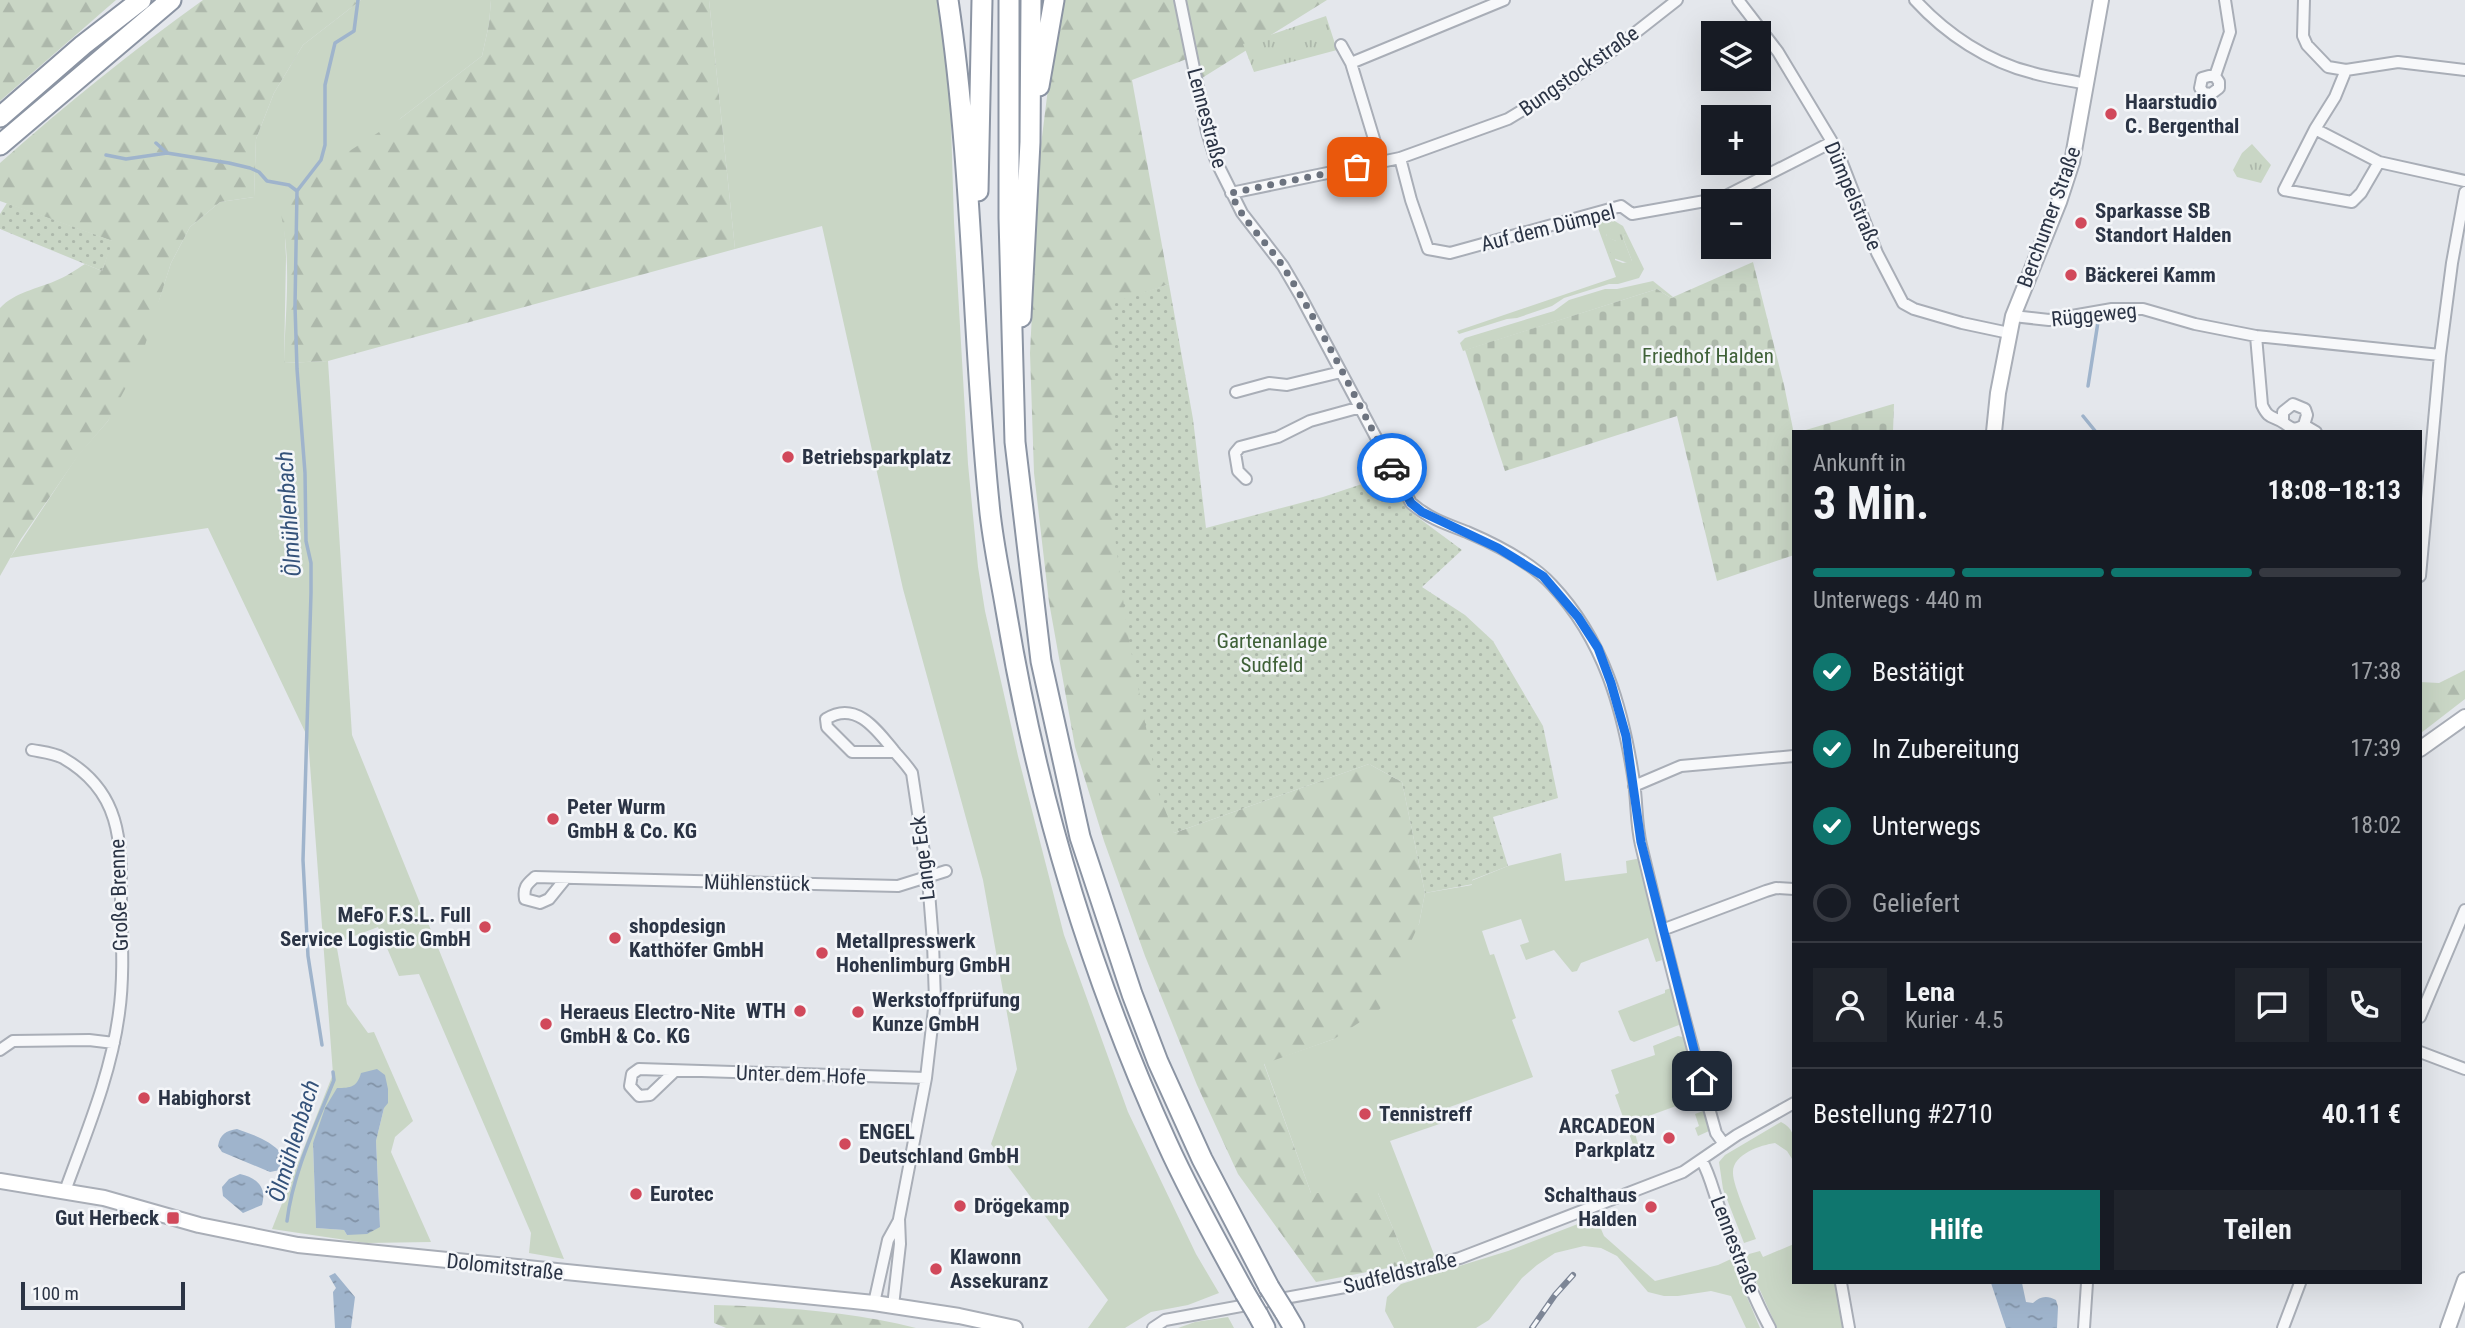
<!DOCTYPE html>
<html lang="de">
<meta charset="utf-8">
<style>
body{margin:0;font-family:"Roboto Condensed",sans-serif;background:#20242c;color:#f1f3f6;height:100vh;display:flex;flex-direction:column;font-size:26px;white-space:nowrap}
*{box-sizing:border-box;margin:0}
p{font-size:23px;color:#9ea1a6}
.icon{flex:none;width:38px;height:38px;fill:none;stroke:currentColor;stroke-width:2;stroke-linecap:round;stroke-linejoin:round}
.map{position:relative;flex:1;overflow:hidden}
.panel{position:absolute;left:1792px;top:430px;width:630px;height:854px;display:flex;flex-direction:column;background:#171b24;border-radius:0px;box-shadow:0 7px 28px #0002}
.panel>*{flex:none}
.controls{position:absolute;left:1701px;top:21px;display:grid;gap:14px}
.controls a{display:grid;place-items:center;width:70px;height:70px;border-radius:0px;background:#171b24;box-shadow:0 7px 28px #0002;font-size:35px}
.scale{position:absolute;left:21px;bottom:18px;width:164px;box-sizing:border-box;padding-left:7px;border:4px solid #2b3445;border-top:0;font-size:19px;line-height:24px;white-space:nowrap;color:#2b3445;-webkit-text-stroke:5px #f4f6f9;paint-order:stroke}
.pin{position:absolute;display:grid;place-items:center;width:60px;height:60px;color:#fff;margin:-30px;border-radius:14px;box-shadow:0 4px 10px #0006}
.courier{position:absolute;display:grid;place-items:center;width:70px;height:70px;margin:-35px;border:5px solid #1a73e8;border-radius:50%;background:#fff;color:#222;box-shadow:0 2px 9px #0007}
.overview em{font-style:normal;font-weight:700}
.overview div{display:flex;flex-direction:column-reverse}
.overview{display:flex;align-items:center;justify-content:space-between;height:119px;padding:0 21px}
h1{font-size:46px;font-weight:700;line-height:52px}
.bar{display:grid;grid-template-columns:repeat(4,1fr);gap:10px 7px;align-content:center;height:84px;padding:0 21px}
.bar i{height:9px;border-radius:5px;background:#363941}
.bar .current{background:#0f766e}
.bar p{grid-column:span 4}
.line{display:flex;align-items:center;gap:18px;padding:0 21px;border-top:2px solid #363941}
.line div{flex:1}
.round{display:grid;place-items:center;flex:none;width:74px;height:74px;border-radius:0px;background:#20242c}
ol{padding:0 21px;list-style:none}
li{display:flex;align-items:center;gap:21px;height:77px}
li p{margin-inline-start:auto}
li .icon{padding:7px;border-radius:50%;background:#0f766e;color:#fff;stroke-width:4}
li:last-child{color:#9ea1a6}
li i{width:38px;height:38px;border:4px solid #363941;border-radius:50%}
.button{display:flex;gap:14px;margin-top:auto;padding:14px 21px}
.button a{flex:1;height:80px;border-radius:0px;background:#0f766e;color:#fff;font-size:28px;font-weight:700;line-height:80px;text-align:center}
.button a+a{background:#20242c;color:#f1f3f6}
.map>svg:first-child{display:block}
</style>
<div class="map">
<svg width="2465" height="1328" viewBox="0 0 2465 1328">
<defs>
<pattern id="forest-firs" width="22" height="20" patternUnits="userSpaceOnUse" patternTransform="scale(1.75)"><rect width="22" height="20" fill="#c9d6c5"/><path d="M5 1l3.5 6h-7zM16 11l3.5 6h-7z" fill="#adb8ab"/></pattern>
<pattern id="cemetery-stones" width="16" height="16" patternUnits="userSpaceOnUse" patternTransform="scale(1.75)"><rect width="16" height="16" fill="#c9d6c5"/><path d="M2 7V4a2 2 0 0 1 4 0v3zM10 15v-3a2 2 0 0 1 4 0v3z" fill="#adb8ab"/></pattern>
<pattern id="park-tufts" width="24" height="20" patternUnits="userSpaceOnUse" patternTransform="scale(1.75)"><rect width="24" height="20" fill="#c9d6c5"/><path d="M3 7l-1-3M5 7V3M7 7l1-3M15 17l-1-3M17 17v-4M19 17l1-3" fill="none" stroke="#adb8ab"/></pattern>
<pattern id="garden-dots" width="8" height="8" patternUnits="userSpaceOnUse" patternTransform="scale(1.75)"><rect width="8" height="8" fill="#c9d6c5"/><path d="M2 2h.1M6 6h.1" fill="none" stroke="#adb8ab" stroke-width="1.8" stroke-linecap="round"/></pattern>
<pattern id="water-ripples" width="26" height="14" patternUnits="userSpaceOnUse" patternTransform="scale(1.75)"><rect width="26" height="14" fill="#9fb4cc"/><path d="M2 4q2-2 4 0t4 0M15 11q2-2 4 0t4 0" fill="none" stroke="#8293a7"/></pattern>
</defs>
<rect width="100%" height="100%" fill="#e4e7ec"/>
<path fill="#c9d6c5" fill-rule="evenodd" d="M361 0H491L489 24 482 56 401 118 284 218 286 257 284 363 328 361 352 735 564 1259 529 1253 531 1233 419 974 399 976 378 927 336 943 347 1004 368 1033 374 1032 413 1121 395 1137 391 1152 431 1242 366 1243 272 1229 333 1074 308 738 208 528 10 558 78 455 108 421 159 300 171 263 190 227 220 202 254 197 256 139 274 93 303 45ZM358 1083 384 1108 376 1141 380 1226 347 1235 344 1230 316 1228 313 1143 351 1088Z
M709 0H944L948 24 954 222 968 464 978 567 985 611 1018 756 1064 935 1128 1112 1196 1254 1219 1293 1188 1305 1151 1312 1125 1328H1088L1108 1300 991 1144 1017 1069 983 880 903 589 822 226 735 249Z
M1610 212 1613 220 1606 236 1616 241 1615 260 1623 263 1632 261 1623 238 1626 232 1644 269 1639 278 1618 284H1609L1564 298 1552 306 1517 318 1507 319 1459 334 1457 331 1616 277 1594 217Z
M1653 281 1673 297 1671 298 1657 289 1463 351 1460 343 1465 338 1554 311 1569 300 1605 289H1617Z
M1561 853 1565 881 1627 873 1626 861 1641 858 1662 960 1656 962 1648 938 1581 963 1577 971 1572 972 1554 950 1526 960 1520 945 1529 942 1521 919 1482 931 1490 955 1494 954 1516 1018 1512 1020 1533 1077 1447 1108 1451 1120 1390 1141 1435 1257 1408 1264 1378 1193H1311L1264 1063 1334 1039 1419 924 1425 893 1472 885 1471 881 1508 866Z
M1671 988 1680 1021 1679 1025 1634 1042 1630 1040 1618 1011 1665 993V990Z
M1678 1036 1683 1037 1702 1104 1693 1108 1690 1101 1632 1122 1639 1148 1635 1150 1615 1095 1619 1093 1611 1070 1655 1055 1653 1046Z
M1703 1111 1709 1131 1698 1136 1695 1128 1699 1126 1695 1114Z
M1781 1122C1798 1130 1794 1146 1794 1162L1787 1151 1775 1143C1761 1145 1733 1154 1733 1172 1732 1184 1751 1225 1756 1239L1744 1243 1723 1189 1719 1162 1725 1155Z
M1596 1217 1604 1236 1655 1281 1718 1265 1731 1259 1760 1328H1746L1731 1296 1711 1291 1678 1296H1664L1648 1292 1617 1256 1601 1248 1584 1246 1555 1253 1537 1265 1522 1278 1489 1320 1476 1328H1394L1385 1311 1387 1297 1401 1284 1508 1251Z
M1794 1244V1283H1836L1844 1328H1777L1746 1259 1749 1254 1760 1251 1763 1257Z
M1228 1317 1234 1328H1178L1195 1322Z"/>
<path fill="url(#forest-firs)" d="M0 0H116L0 101Z
M203 0H361L303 45 274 93 256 139 254 197 220 202 190 227 171 263 140 361 108 421 78 456 21 539 0 576V308C15 292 37 289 55 281 66 277 75 270 85 264L102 271 112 241 0 201V163C65 105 132 51 203 0Z
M491 0H709L735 249 328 361 284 363C285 311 294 247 276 198L401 118 482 56 489 24Z
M1059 0H1327L1202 78 1197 55 1132 80 1169 284 1116 303 1174 833 1369 764 1402 782 1425 893 1419 924 1380 1009 1334 1039 1264 1064 1311 1193H1378L1408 1264 1316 1282 1238 1174 1197 1085 1145 956 1104 841 1075 747 1049 602 1034 473 1030 353 1040 153Z
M2465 670V699L2421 733 2420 682 2439 683Z
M714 1305C781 1307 851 1311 916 1328H726L714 1323Z"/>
<path fill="url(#cemetery-stones)" d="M1753 262 1784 385 1794 434V555L1717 581 1677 416 1505 471 1465 350 1657 289 1671 298Z
M1894 404 1893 432H1799L1893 404Z"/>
<path fill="url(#park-tufts)" d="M1326 16 1337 50 1254 72 1243 44Z
M2252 144 2271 165 2261 183 2237 177 2233 170 2242 153Z
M1613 220 1623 226 1626 232 1623 238 1632 261 1631 264 1613 258 1610 251 1616 241 1606 237 1607 231Z"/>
<path fill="url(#garden-dots)" d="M7 203 113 241 102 271 0 229V214Z
M1169 284 1193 419 1206 528 1323 497 1389 475 1406 504 1416 516 1462 550 1422 587 1465 615 1493 641 1543 726 1558 798 1493 817 1508 866 1472 880 1473 884 1425 893 1402 782 1369 764 1174 833 1159 794 1127 630 1114 529 1115 302Z"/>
<path fill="url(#water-ripples)" d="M377 1069 385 1075 388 1089V1103L384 1108 376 1141 380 1227 367 1234 347 1235 344 1230 316 1228 313 1143 325 1108 337 1088C351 1088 357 1087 361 1073Z
M237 1129C254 1135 270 1140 282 1154L280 1170 270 1172 222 1152 218 1146C220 1134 226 1131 237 1129Z
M240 1174C257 1178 267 1187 262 1205L243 1213 223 1196 222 1187 229 1179Z
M335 1273 355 1297 351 1328H335L333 1292 336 1288 329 1276Z
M1991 1283H2022L2026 1302 2033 1303C2040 1296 2047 1295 2056 1300L2058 1307 2057 1328H2006Z"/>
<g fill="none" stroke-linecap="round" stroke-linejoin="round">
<path stroke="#9fb4cc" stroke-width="3.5" d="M156 143 167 153
M106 155 126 159 167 153 229 163 250 168 259 172 267 181 289 185 297 191
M2088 386 2098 322
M2083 416 2096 432
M322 1045 308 956 303 860 311 593V563L306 541 305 473 297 369 295 306 297 191 321 160 325 145V85L335 43 354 31 358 0
M287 1221C293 1172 316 1125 334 1080L333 1072"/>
<g stroke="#a9aeb7" stroke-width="14">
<path id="street" d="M1180 0 1207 132 1216 161 1242 213 1283 266 1300 295 1411 503C1428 518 1446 524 1467 532 1495 544 1531 562 1552 585 1604 640 1623 709 1634 782 1637 803 1636 824 1641 845 1664 941 1689 1038 1716 1133L1724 1144
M1738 0 1778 52 1837 150 1877 253 1903 303 1914 309 1962 323 2009 333
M1915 0C1946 34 1988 62 2033 73 2050 78 2069 80 2086 84
M2304 0 2303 36 2307 45 2328 67 2346 70
M1341 45 1351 63
M2215 76H2209L2202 78 2200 88 2204 93 2211 94 2219 88V82L2215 76 2230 32 2225 0
M2315 129 2335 97 2346 70 2398 62 2465 70
M1400 158 1411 200 1428 249 1450 253 1621 206 1632 214 1722 198 1832 142
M1381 162 1351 63 1504 0
M2379 162 2361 193 2352 202 2284 190 2315 129 2379 162 2465 181
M1231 193 1400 158 1508 119 1553 92 1612 51 1677 0
M2013 316 2049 320 2112 309H2143L2195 324 2256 336 2440 355
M2256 336 2262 405C2269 420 2272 415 2284 423 2292 429 2295 431 2304 425L2307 415 2305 409 2293 404 2283 412V422
M1236 392 1269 383 1287 385 1341 372
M2304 425 2316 432
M1246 479 1238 471 1235 453 1240 447 1278 437 1310 421 1361 407
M2420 576 2440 355 2452 263 2465 192
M32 750C42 752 54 753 63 758 124 793 121 845 121 907 122 942 124 978 119 1013 111 1075 86 1133 65 1191
M1634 786 1681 766 1794 756
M566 878 549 899 540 903 525 899C523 887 527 884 535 877L898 886 946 871
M1662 930 1766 891 1776 888 1794 889
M2420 1017 2465 910
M0 1050 13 1041 89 1040 114 1043
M2420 1052 2465 1069
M675 1071 650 1095 639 1096 630 1086 632 1074 639 1069 926 1078
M1702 1161C1711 1177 1714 1195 1721 1212 1736 1251 1750 1291 1770 1328
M1841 1283 1849 1328
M874 1303 888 1240 898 1222
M893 1306 900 1244 899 1219 926 1078 935 1000 933 943 928 879 912 773C906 764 900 758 894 751 877 730 856 700 826 719L827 727 852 752H895
M1153 1328 1165 1320 1367 1283 1460 1258 1683 1172 1737 1135 1794 1103
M2084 1328 2087 1283
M2283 1328 2300 1283"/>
</g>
<g stroke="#a9aeb7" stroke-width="18">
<path id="secondary" d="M1994 432 1998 393 2013 316 2059 202 2072 162 2101 0
M2420 749 2465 717
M0 1181 104 1198 199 1225 298 1245 874 1303 959 1316 1015 1328
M2448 1328 2465 1280"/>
</g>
<g stroke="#8b94a3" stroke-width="23">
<path id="highway" d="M948 0C973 167 972 336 989 503 992 539 1000 574 1006 610 1036 793 1090 974 1167 1143 1190 1194 1218 1244 1245 1293
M1009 0V218L1015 442 1041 661 1080 837 1132 994 1158 1062 1202 1159 1269 1287
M1039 86 1054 0
M0 117 83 45 141 0
M0 145 171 0
M978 191 982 0
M1021 317 1030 142 1031 0
M1284 1311 1294 1328
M1258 1315 1265 1328"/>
</g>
<use href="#street" stroke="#f7f8fa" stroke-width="10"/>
<use href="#secondary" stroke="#fff" stroke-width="14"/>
<use href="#highway" stroke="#fff" stroke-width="19"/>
<g stroke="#7d8696" stroke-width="6">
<path id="rail" d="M1532 1328 1555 1295 1573 1275"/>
</g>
<use href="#rail" stroke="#f4f6f9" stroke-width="3.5" stroke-dasharray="10" stroke-linecap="butt"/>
<g stroke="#8b94a3" stroke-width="23" stroke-linecap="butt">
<path id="highway-bridge" d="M1269 1287 1284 1311
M1245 1293 1258 1315"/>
</g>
<use href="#highway-bridge" stroke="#fff" stroke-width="19"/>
</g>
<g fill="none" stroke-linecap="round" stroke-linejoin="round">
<path stroke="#6c737f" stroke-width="7" stroke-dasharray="0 12.6" d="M1357 167 1231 193C1242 221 1267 242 1284 268 1324 332 1357 401 1392 468"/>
<path stroke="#1a73e8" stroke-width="9" d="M1392 468 1411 503 1422 512 1498 548 1543 576 1578 617 1598 648 1611 683 1626 736 1641 842 1702 1081"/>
</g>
<g fill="#d1495b" stroke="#f4f6f9" stroke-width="2.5">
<circle cx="2111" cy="114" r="7"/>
<circle cx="2081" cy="223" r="7"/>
<circle cx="2071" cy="275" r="7"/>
<circle cx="788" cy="457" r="7"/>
<circle cx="553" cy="819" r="7"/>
<circle cx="485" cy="927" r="7"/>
<circle cx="615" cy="938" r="7"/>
<circle cx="822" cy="953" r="7"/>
<circle cx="800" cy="1011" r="7"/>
<circle cx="858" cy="1012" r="7"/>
<circle cx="546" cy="1024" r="7"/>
<circle cx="144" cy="1098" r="7"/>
<circle cx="1365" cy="1114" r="7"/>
<circle cx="1669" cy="1138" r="7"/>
<circle cx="845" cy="1144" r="7"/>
<circle cx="636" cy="1194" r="7"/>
<circle cx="960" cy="1206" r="7"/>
<circle cx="1651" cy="1207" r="7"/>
<rect x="166" y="1211" width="14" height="14" rx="3.5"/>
<circle cx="936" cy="1269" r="7"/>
</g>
<g text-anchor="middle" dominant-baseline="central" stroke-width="5" stroke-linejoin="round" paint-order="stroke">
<g font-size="21" fill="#2b3445" stroke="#f4f6f9">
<text transform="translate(1579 71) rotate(-35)">Bungstockstraße</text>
<text transform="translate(1207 118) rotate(75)">Lennestraße</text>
<text transform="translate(1853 196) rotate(67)">Dümpelstraße</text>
<text transform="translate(2049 217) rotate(-70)">Berchumer Straße</text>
<text transform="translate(1548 228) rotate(-14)">Auf dem Dümpel</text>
<text transform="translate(2094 315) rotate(-6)">Rüggeweg</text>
<text transform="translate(923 858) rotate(-97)">Lange Eck</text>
<text transform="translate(757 883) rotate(1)">Mühlenstück</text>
<text transform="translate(119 895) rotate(-92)">Große Brenne</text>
<text transform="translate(801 1075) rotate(2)">Unter dem Hofe</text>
<text transform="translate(1735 1245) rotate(69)">Lennestraße</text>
<text transform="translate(505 1267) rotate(6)">Dolomitstraße</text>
<text transform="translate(1400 1273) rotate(-14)">Sudfeldstraße</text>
</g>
<g font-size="21" font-weight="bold" fill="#2b3445" stroke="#f4f6f9" text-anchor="start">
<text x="2125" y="102">Haarstudio<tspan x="2125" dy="24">C. Bergenthal</tspan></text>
<text x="2095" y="211">Sparkasse SB<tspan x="2095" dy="24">Standort Halden</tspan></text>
<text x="2085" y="275">Bäckerei Kamm</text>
<text x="802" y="457">Betriebsparkplatz</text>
<text x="567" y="807">Peter Wurm<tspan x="567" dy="24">GmbH &amp; Co. KG</tspan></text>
<text x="471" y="915" text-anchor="end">MeFo F.S.L. Full<tspan x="471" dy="24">Service Logistic GmbH</tspan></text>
<text x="629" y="926">shopdesign<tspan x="629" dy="24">Katthöfer GmbH</tspan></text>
<text x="836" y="941">Metallpresswerk<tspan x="836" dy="24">Hohenlimburg GmbH</tspan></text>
<text x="872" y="1000">Werkstoffprüfung<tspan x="872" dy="24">Kunze GmbH</tspan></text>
<text x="786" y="1011" text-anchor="end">WTH</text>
<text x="560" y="1012">Heraeus Electro-Nite<tspan x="560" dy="24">GmbH &amp; Co. KG</tspan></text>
<text x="158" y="1098">Habighorst</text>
<text x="1379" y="1114">Tennistreff</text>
<text x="1655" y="1126" text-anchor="end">ARCADEON<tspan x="1655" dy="24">Parkplatz</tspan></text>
<text x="859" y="1132">ENGEL<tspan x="859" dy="24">Deutschland GmbH</tspan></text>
<text x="650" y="1194">Eurotec</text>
<text x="1637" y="1195" text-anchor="end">Schalthaus<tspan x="1637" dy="24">Halden</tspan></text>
<text x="974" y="1206">Drögekamp</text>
<text x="159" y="1218" text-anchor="end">Gut Herbeck</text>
<text x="950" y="1257">Klawonn<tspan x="950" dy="24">Assekuranz</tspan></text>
</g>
<g font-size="21" fill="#3f6138" stroke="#f4f6f9">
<text x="1708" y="356">Friedhof Halden</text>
<text x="1272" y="641">Gartenanlage<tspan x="1272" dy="24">Sudfeld</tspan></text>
</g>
<g font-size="23" font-style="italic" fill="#34527a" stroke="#f4f6f9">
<text transform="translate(289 514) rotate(-94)">Ölmühlenbach</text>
<text transform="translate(294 1141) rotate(-73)">Ölmühlenbach</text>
</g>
</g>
</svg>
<div class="controls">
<a><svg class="icon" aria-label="layers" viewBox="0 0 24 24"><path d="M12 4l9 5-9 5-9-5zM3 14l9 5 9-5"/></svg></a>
<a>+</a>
<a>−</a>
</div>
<div class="scale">100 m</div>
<div class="pin" style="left:1357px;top:167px;background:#ea580c"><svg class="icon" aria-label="bag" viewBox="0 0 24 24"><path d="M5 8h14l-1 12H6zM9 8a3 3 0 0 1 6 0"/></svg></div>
<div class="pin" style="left:1702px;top:1081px;background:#1f2937"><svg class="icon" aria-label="home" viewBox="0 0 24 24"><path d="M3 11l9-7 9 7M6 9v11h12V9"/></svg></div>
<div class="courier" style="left:1392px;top:468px"><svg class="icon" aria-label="car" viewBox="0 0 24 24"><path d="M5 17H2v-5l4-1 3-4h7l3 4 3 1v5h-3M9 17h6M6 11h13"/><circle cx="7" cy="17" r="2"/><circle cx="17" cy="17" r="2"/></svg></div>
<section class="panel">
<div class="overview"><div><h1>3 Min.</h1><p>Ankunft in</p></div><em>18:08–18:13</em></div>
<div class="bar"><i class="current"></i><i class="current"></i><i class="current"></i><i></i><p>Unterwegs · 440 m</p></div>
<ol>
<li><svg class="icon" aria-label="check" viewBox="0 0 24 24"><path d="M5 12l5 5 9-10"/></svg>Bestätigt<p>17:38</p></li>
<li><svg class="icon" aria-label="check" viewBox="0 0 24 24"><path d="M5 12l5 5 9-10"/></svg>In Zubereitung<p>17:39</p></li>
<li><svg class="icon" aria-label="check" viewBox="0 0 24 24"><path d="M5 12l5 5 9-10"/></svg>Unterwegs<p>18:02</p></li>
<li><i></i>Geliefert</li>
</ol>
<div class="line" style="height:126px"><a class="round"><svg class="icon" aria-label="person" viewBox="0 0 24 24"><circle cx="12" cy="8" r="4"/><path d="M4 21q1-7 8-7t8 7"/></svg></a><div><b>Lena</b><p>Kurier · 4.5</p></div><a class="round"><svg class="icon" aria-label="chat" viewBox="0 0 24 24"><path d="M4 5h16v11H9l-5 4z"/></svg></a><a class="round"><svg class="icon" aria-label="phone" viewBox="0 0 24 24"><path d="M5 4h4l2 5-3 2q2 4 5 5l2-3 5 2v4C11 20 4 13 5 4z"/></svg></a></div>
<div class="line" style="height:91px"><div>Bestellung #2710</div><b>40.11 €</b></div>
<div class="button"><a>Hilfe</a><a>Teilen</a></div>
</section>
</div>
